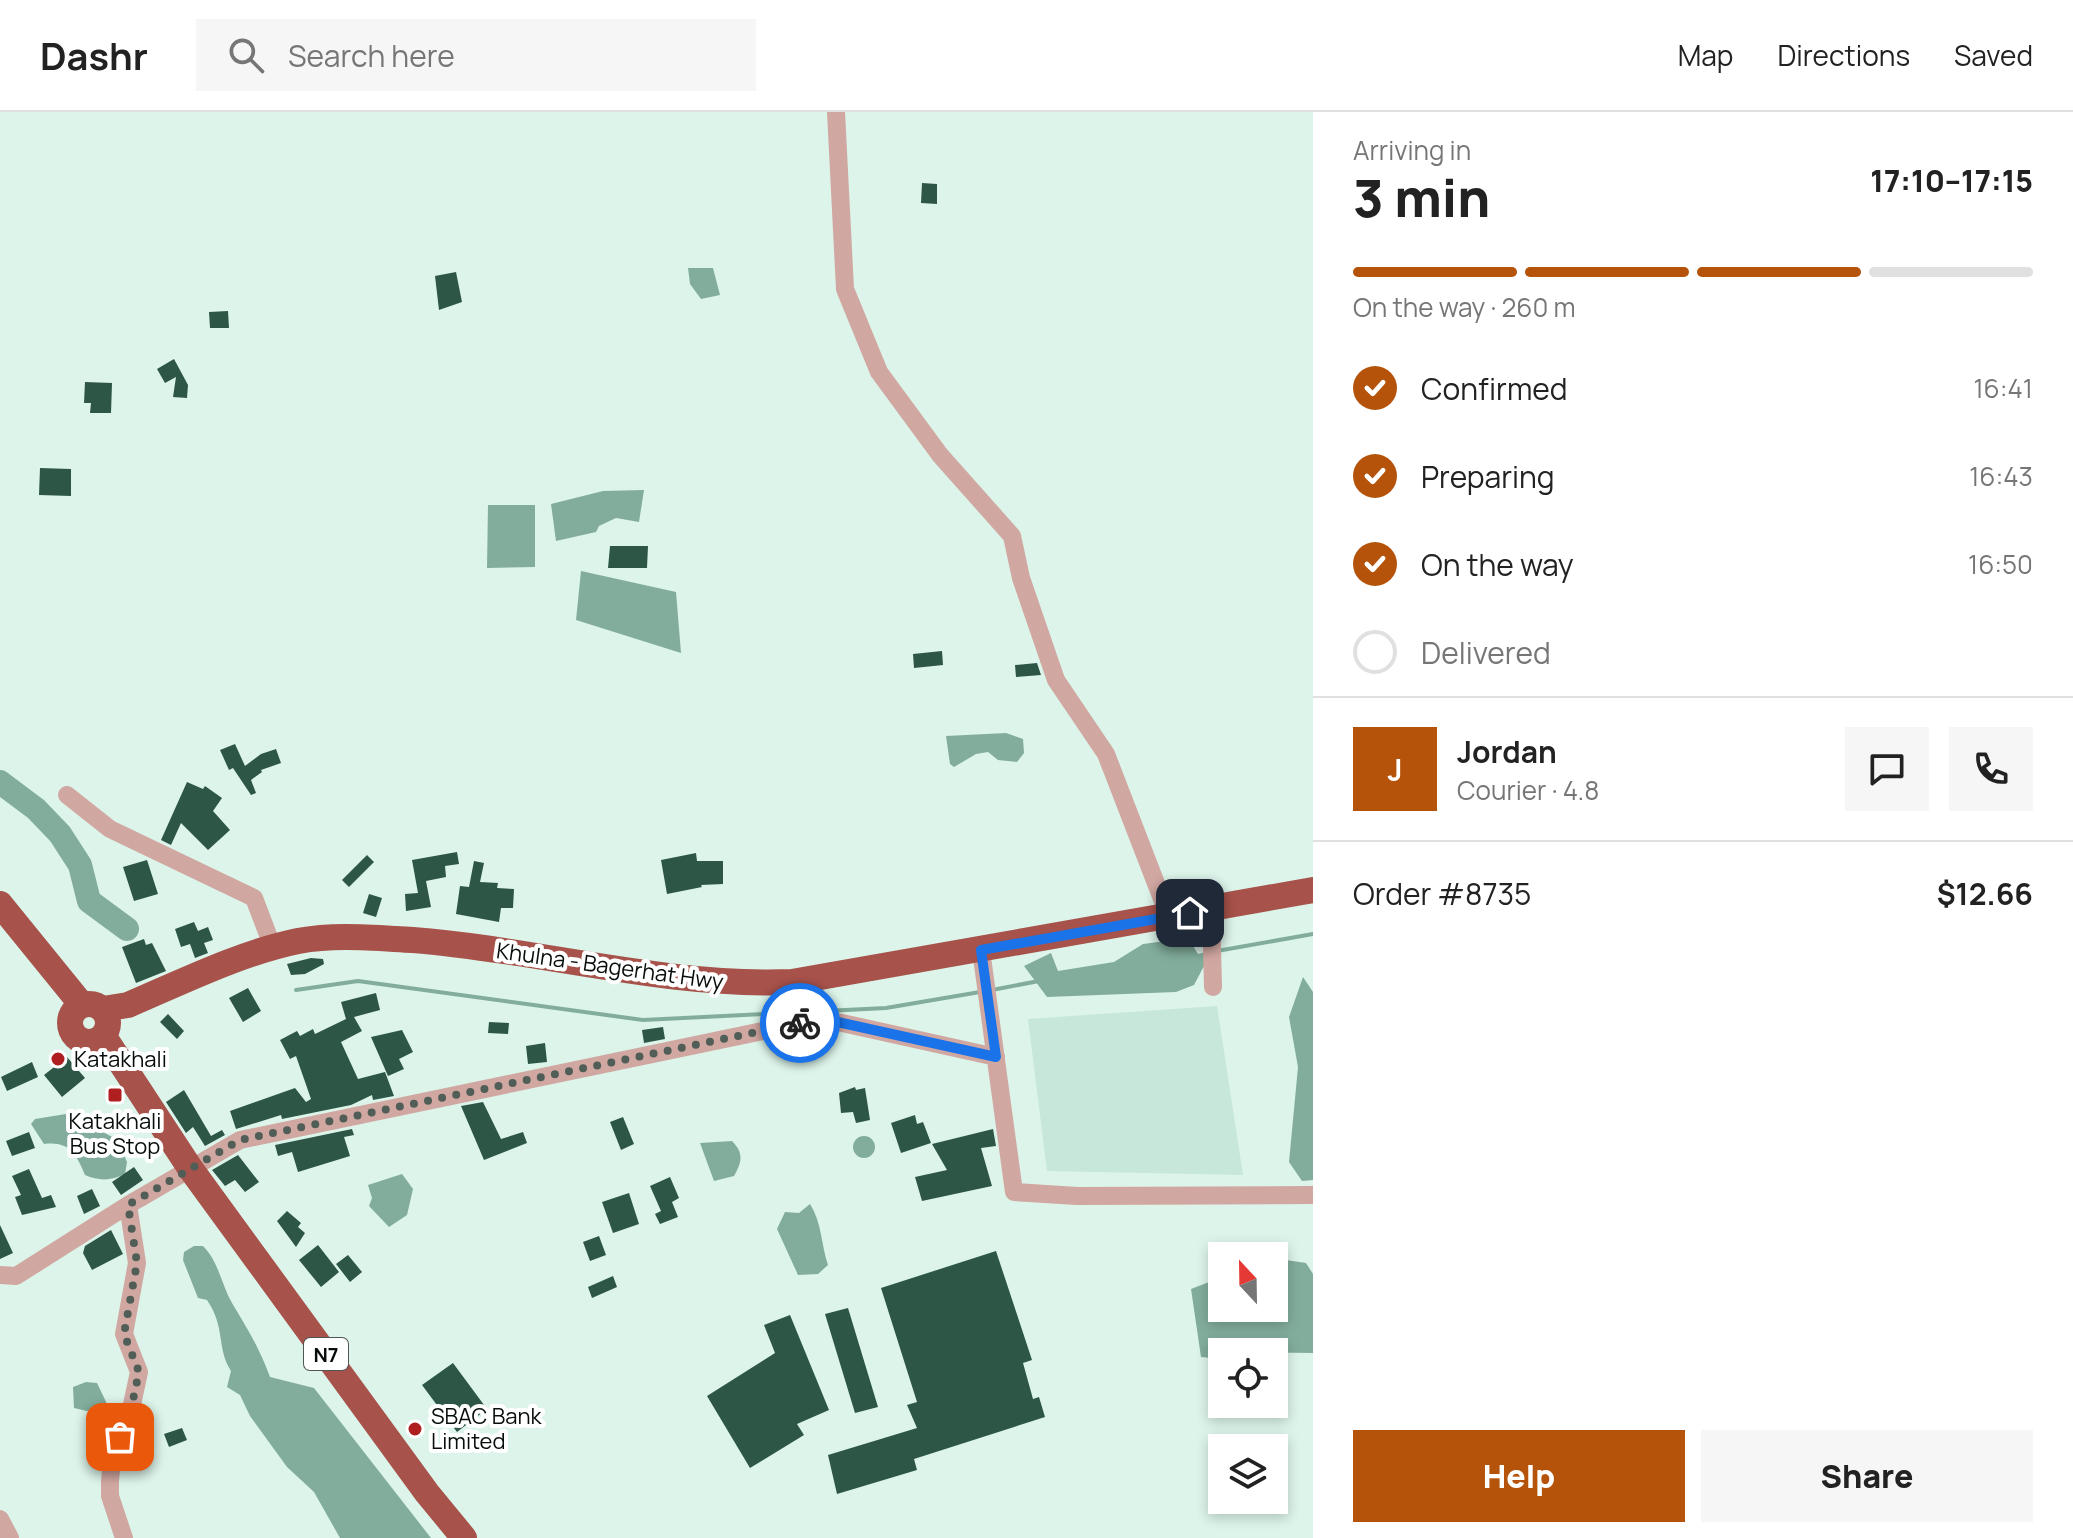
<!DOCTYPE html>
<meta charset="utf-8">
<style>
body{margin:0;font-family:Manrope,sans-serif;background:#f6f6f6;color:#222;height:100vh;display:flex;flex-direction:column;font-size:30px;white-space:nowrap}
*{box-sizing:border-box;margin:0}
p{font-size:26px;color:#767676}
.icon{flex:none;width:44px;height:44px;fill:none;stroke:currentColor;stroke-width:2;stroke-linecap:round;stroke-linejoin:round}
.map{position:relative;flex:1;overflow:hidden}
.details{display:flex;flex-direction:column;background:#fff;width:760px}
.details>*{flex:none}
.needle{width:52px;rotate:338deg}
.tools{position:absolute;left:1208px;top:1130px;display:grid;gap:16px}
.tools a{display:grid;place-items:center;width:80px;height:80px;border-radius:0px;background:#fff;box-shadow:0 4px 12px #0003;font-size:40px}
.pin{position:absolute;display:grid;place-items:center;width:68px;height:68px;color:#fff;margin:-34px;border-radius:16px;box-shadow:0 4px 12px #0006}
.courier{position:absolute;display:grid;place-items:center;width:80px;height:80px;margin:-40px;border:6px solid #1a73e8;border-radius:50%;background:#fff;color:#222;box-shadow:0 2px 10px #0007}
.headline em{font-style:normal;font-weight:800}
.headline div{display:flex;flex-direction:column-reverse}
.headline{display:flex;align-items:center;justify-content:space-between;height:136px;padding:0 40px}
h1{font-size:52px;font-weight:800;line-height:60px}
.bar{display:grid;grid-template-columns:repeat(4,1fr);gap:12px 8px;align-content:center;height:96px;padding:0 40px}
.bar i{height:10px;border-radius:6px;background:#e0e0e0}
.bar .on{background:#b45309}
.bar p{grid-column:span 4}
.line{display:flex;align-items:center;gap:20px;padding:0 40px;border-top:2px solid #e0e0e0}
.line div{flex:1}
.round{display:grid;place-items:center;flex:none;width:84px;height:84px;border-radius:0px;background:#f6f6f6}
ol{padding:0 40px;list-style:none}
li{display:flex;align-items:center;gap:24px;height:88px}
li p{margin-inline-start:auto}
li .icon{padding:8px;border-radius:50%;background:#b45309;color:#fff;stroke-width:4}
li:last-child{color:#767676}
li i{width:44px;height:44px;border:4px solid #e0e0e0;border-radius:50%}
.cta{display:flex;gap:16px;margin-top:auto;padding:16px 40px}
.cta a{flex:1;height:92px;border-radius:0px;background:#b45309;color:#fff;font-size:32px;font-weight:800;line-height:92px;text-align:center}
.cta a+a{background:#f6f6f6;color:#222}
header{display:flex;align-items:center;gap:48px;box-sizing:border-box;height:112px;padding:0 40px;background:#fff;border-bottom:2px solid #e0e0e0}
header strong{font-size:38px}
nav{display:flex;gap:44px;margin-inline-start:auto;font-size:28px}
.search{width:560px;height:72px;background:#f6f6f6;display:flex;align-items:center;gap:20px;box-sizing:border-box;padding:0 28px;border-radius:0px;color:#767676;font-size:30px}
main{display:flex;flex:1;min-height:0}
.map>svg:first-child{display:block}
</style>
<header>
<strong>Dashr</strong>
<div class="search"><svg class="icon" aria-label="search" viewBox="0 0 24 24"><circle cx="10" cy="10" r="6"/><path d="M15 15l6 6"/></svg>Search here</div>
<nav><a>Map</a><a>Directions</a><a>Saved</a></nav>
</header>
<main>
<div class="map">
<svg width="1313" height="1426" viewBox="0 0 1313 1426">
<rect width="100%" height="100%" fill="#dcf4ea"/>
<path fill="#c7e7da" d="M1217 894 1243 1063 1047 1059 1028 907Z"/>
<path fill="#82ad9c" d="M688 156H713L720 183 701 187 690 172Z
M644 378 639 410 616 406 599 414 596 420 556 429 551 392 603 379Z
M488 393H535V455L487 456Z
M581 459 676 480 681 541 576 508Z
M1006 621 1023 627 1024 641 1017 650 998 648 988 640 976 642 954 655 950 652 946 624Z
M1188 826 1198 842 1206 840 1204 854 1194 873 1176 880 1047 885 1024 854 1051 841 1058 859 1114 850 1143 832Z
M1303 865 1313 880V1068L1302 1069 1289 1050 1298 955 1289 905Z
M66 1002C85 1004 99 1020 117 1027L127 1050 125 1062C111 1069 99 1069 85 1063 76 1041 69 1029 44 1032L31 1012 35 1007Z
M853 1035a11 11 0 1 1 22 0a11 11 0 1 1-22 0Z
M732 1029C744 1041 742 1050 734 1064L714 1069 700 1031Z
M402 1062 413 1077 407 1103 389 1115 369 1094 372 1086 368 1073Z
M810 1092C822 1111 821 1132 828 1153L818 1162 798 1163 777 1117 785 1100 799 1101Z
M194 1134H203C219 1150 221 1172 232 1191 248 1218 259 1235 270 1265L314 1276 431 1426H340L314 1380 287 1355 250 1304 240 1283 227 1275 231 1259C216 1235 226 1216 207 1188L198 1186 183 1148 184 1140Z
M1286 1148 1306 1151 1313 1162V1241L1222 1240V1247L1201 1245 1191 1177 1222 1165V1196H1274V1150Z
M86 1270 97 1271 109 1296 108 1322 101 1326 88 1318 94 1310 91 1300 74 1296 73 1275Z"/>
<g fill="none" stroke-linecap="round" stroke-linejoin="round">
<path stroke="#82ad9c" stroke-width="4" d="M1217 839 1313 822
M296 878 358 869 643 908 886 896 980 880
M992 878 1039 869"/>
<path stroke="#82ad9c" stroke-width="24" d="M0 670 36 697 60 722 80 753 89 789 127 817"/>
</g>
<path fill="#2d5647" d="M922 71 937 72V92L921 91Z
M456 160 462 190 439 198 435 164Z
M228 199 229 216H210L209 200Z
M174 247 188 273 187 286 173 285 176 265 165 271 157 257Z
M85 270 112 271 111 301H90L91 291H84Z
M40 356 71 357V384L39 383Z
M610 434H648L647 456H608Z
M942 539 943 553 914 556 913 542Z
M1037 551 1041 563 1016 565 1015 553Z
M235 632 245 654 261 642 276 637 281 651 261 658 262 660 251 668 256 681 251 683 233 656 229 658 220 638Z
M187 670 203 677 205 674 222 686 213 699 230 718 208 738 181 711 171 733 161 728Z
M457 740 459 752 445 754 446 765 426 769 431 795 406 799 405 782 418 781 412 748Z
M696 741 697 749H723V772L701 773 702 775 667 782 661 748Z
M367 743 374 750 349 775 342 768Z
M147 748 158 782 134 789 123 755Z
M474 749 484 751 480 770 498 771 497 776 514 777 513 796H501L499 810 456 802 460 774 469 775Z
M369 782 382 786 376 805 363 801Z
M194 810 198 819 208 815 213 828 204 831 208 841 195 846 190 832 181 835 175 817Z
M144 827 146 833 152 831 166 859 136 871 122 835Z
M311 846 323 847 324 852 305 862 291 863 287 852Z
M248 876 261 899 243 910 229 886Z
M376 881 380 898 354 905 362 919 341 930 358 967 385 960 394 984 373 988 372 983 351 993 282 1007 281 1003 236 1017 230 999 295 976 306 990 311 987 296 944 290 947 280 928 297 919 300 924 313 917 315 922 346 907 341 890Z
M168 902 184 919 177 927 160 910Z
M489 910 509 911 508 922 488 921Z
M663 915 665 927 644 931 642 918Z
M402 918 413 940 399 947 404 957 388 964 371 925Z
M545 931 547 950 528 952 526 934Z
M67 945 85 966 62 985 44 963Z
M32 950 38 965 7 979 1 965Z
M855 975 856 978 865 976 870 1008 856 1011 853 1000 841 1001 839 981Z
M184 978 211 1024 222 1018 225 1023 205 1034 193 1015 186 1021 166 990Z
M483 990 501 1027 523 1020 527 1031 484 1048 461 994Z
M915 1003 917 1012 923 1010 931 1031 901 1041 891 1011Z
M623 1005 634 1032 621 1038 610 1010Z
M352 1017 354 1023 344 1025 350 1044 298 1060 292 1040 278 1044 275 1033Z
M993 1017 996 1034 981 1036 992 1074 922 1089 915 1065 947 1058 932 1032Z
M29 1020 35 1036 12 1044 6 1029Z
M238 1043 259 1070 245 1080 235 1068 225 1074 212 1058Z
M134 1055 143 1068 121 1083 112 1070Z
M29 1057 42 1086 51 1083 56 1095 22 1103 15 1085 21 1083 12 1064Z
M670 1065 679 1086 672 1090 678 1105 660 1112 655 1102 661 1099 650 1074Z
M92 1077 100 1094 84 1102 77 1084Z
M629 1081 639 1112 613 1121 602 1090Z
M287 1099 301 1111 298 1115 305 1121 296 1135 277 1109Z
M0 1113 13 1141 0 1147Z
M111 1118 123 1142 92 1158 83 1141 85 1134Z
M599 1124 606 1143 590 1149 583 1130Z
M318 1133 339 1160 321 1175 299 1148Z
M996 1139 1032 1248 1023 1251 1033 1287 1039 1285 1045 1305 914 1347 917 1358 837 1382 828 1343 917 1316 907 1293 917 1290 881 1176Z
M348 1143 362 1160 350 1170 336 1152Z
M613 1164 617 1175 592 1186 588 1175Z
M848 1196 878 1295 855 1301 825 1202Z
M790 1203 829 1298 797 1312 804 1323 750 1356 707 1284 775 1241 764 1213Z
M453 1251 487 1297 457 1320 422 1273Z
M182 1316 187 1328 169 1335 164 1322Z"/>
<g fill="none" stroke-linecap="round" stroke-linejoin="round">
<path stroke="#d1a7a1" stroke-width="18" d="M836 0 845 177 879 260 940 343 1012 424 1021 466 1056 568 1106 642 1169 805
M67 683 110 717 254 786 273 836
M1211 797 1213 875
M981 838 1014 1080 1077 1084 1313 1083
M0 1163 16 1164 128 1093
M0 1407 10 1426
M124 1426 110 1384V1369L113 1337 128 1311 139 1260 124 1222 137 1151 128 1093 240 1028 811 909H833L996 945"/>
<path stroke="#a7524a" stroke-width="26" d="M0 792 82 893
M70 911a19 19 0 1 1 38 0a19 19 0 1 1-38 0Z
M103 897 128 893C182 870 240 841 298 829 336 822 374 826 413 828 540 838 664 875 792 870L1313 778
M104 925 190 1056 427 1381 464 1426"/>
</g>
<g fill="none" stroke-linecap="round" stroke-linejoin="round">
<path stroke="#515e58" stroke-width="8" stroke-dasharray="0 14.4" d="M120 1325 128 1311 139 1260 124 1222 137 1151 128 1093 240 1028 800 911"/>
<path stroke="#1a73e8" stroke-width="10" d="M800 911 833 909 996 945 981 838 1190 801"/>
</g>
<g fill="#b01f1f" stroke="#fff" stroke-width="3">
<circle cx="58" cy="947" r="8"/>
<rect x="107" y="975" width="16" height="16" rx="4"/>
<circle cx="415" cy="1317" r="8"/>
</g>
<g text-anchor="middle" dominant-baseline="central" stroke-width="8" stroke-linejoin="round" paint-order="stroke">
<rect fill="#fff" stroke="#515654" stroke-width="2" x="304" y="1226" width="44" height="32" rx="6"/>
<g font-size="20" font-weight="bold" fill="#060d0a">
<text x="326" y="1242">N7</text>
</g>
<g font-size="22" fill="#060d0a" stroke="#fff">
<text transform="translate(610 854) rotate(8)">Khulna - Bagerhat Hwy</text>
</g>
<g font-size="22" fill="#060d0a" stroke="#fff" text-anchor="start">
<text x="74" y="947">Katakhali</text>
<text x="115" y="1009" text-anchor="middle">Katakhali<tspan x="115" dy="25">Bus Stop</tspan></text>
<text x="431" y="1304">SBAC Bank<tspan x="431" dy="25">Limited</tspan></text>
</g>
</g>
</svg>
<div class="tools">
<a><svg class="needle" viewBox="-14 -14 28 28"><path d="M0-13l5 13h-10z" fill="#e53935"/><path d="M0 13l5-13h-10z" fill="#767676"/></svg></a>
<a><svg class="icon" aria-label="locate" viewBox="0 0 24 24"><circle cx="12" cy="12" r="6"/><path d="M12 2v4M12 18v4M2 12h4M18 12h4"/></svg></a>
<a><svg class="icon" aria-label="layers" viewBox="0 0 24 24"><path d="M12 4l9 5-9 5-9-5zM3 14l9 5 9-5"/></svg></a>
</div>
<div class="pin" style="left:120px;top:1325px;background:#ea580c"><svg class="icon" aria-label="bag" viewBox="0 0 24 24"><path d="M5 8h14l-1 12H6zM9 8a3 3 0 0 1 6 0"/></svg></div>
<div class="pin" style="left:1190px;top:801px;background:#1f2937"><svg class="icon" aria-label="home" viewBox="0 0 24 24"><path d="M3 11l9-7 9 7M6 9v11h12V9"/></svg></div>
<div class="courier" style="left:800px;top:911px"><svg class="icon" aria-label="bike" viewBox="0 0 24 24"><circle cx="6" cy="16" r="4"/><circle cx="18" cy="16" r="4"/><path d="M6 16l4-8h5l3 8M10 8l3 8H6M13 5h3"/></svg></div>
</div>
<section class="details">
<div class="headline"><div><h1>3 min</h1><p>Arriving in</p></div><em>17:10–17:15</em></div>
<div class="bar"><i class="on"></i><i class="on"></i><i class="on"></i><i></i><p>On the way · 260 m</p></div>
<ol>
<li><svg class="icon" aria-label="check" viewBox="0 0 24 24"><path d="M5 12l5 5 9-10"/></svg>Confirmed<p>16:41</p></li>
<li><svg class="icon" aria-label="check" viewBox="0 0 24 24"><path d="M5 12l5 5 9-10"/></svg>Preparing<p>16:43</p></li>
<li><svg class="icon" aria-label="check" viewBox="0 0 24 24"><path d="M5 12l5 5 9-10"/></svg>On the way<p>16:50</p></li>
<li><i></i>Delivered</li>
</ol>
<div class="line" style="height:144px"><b class="round" style="background:#b45309;color:#fff">J</b><div><b>Jordan</b><p>Courier · 4.8</p></div><a class="round"><svg class="icon" aria-label="chat" viewBox="0 0 24 24"><path d="M4 5h16v11H9l-5 4z"/></svg></a><a class="round"><svg class="icon" aria-label="phone" viewBox="0 0 24 24"><path d="M5 4h4l2 5-3 2q2 4 5 5l2-3 5 2v4C11 20 4 13 5 4z"/></svg></a></div>
<div class="line" style="height:104px"><div>Order #8735</div><b>$12.66</b></div>
<div class="cta"><a>Help</a><a>Share</a></div>
</section>
</main>
